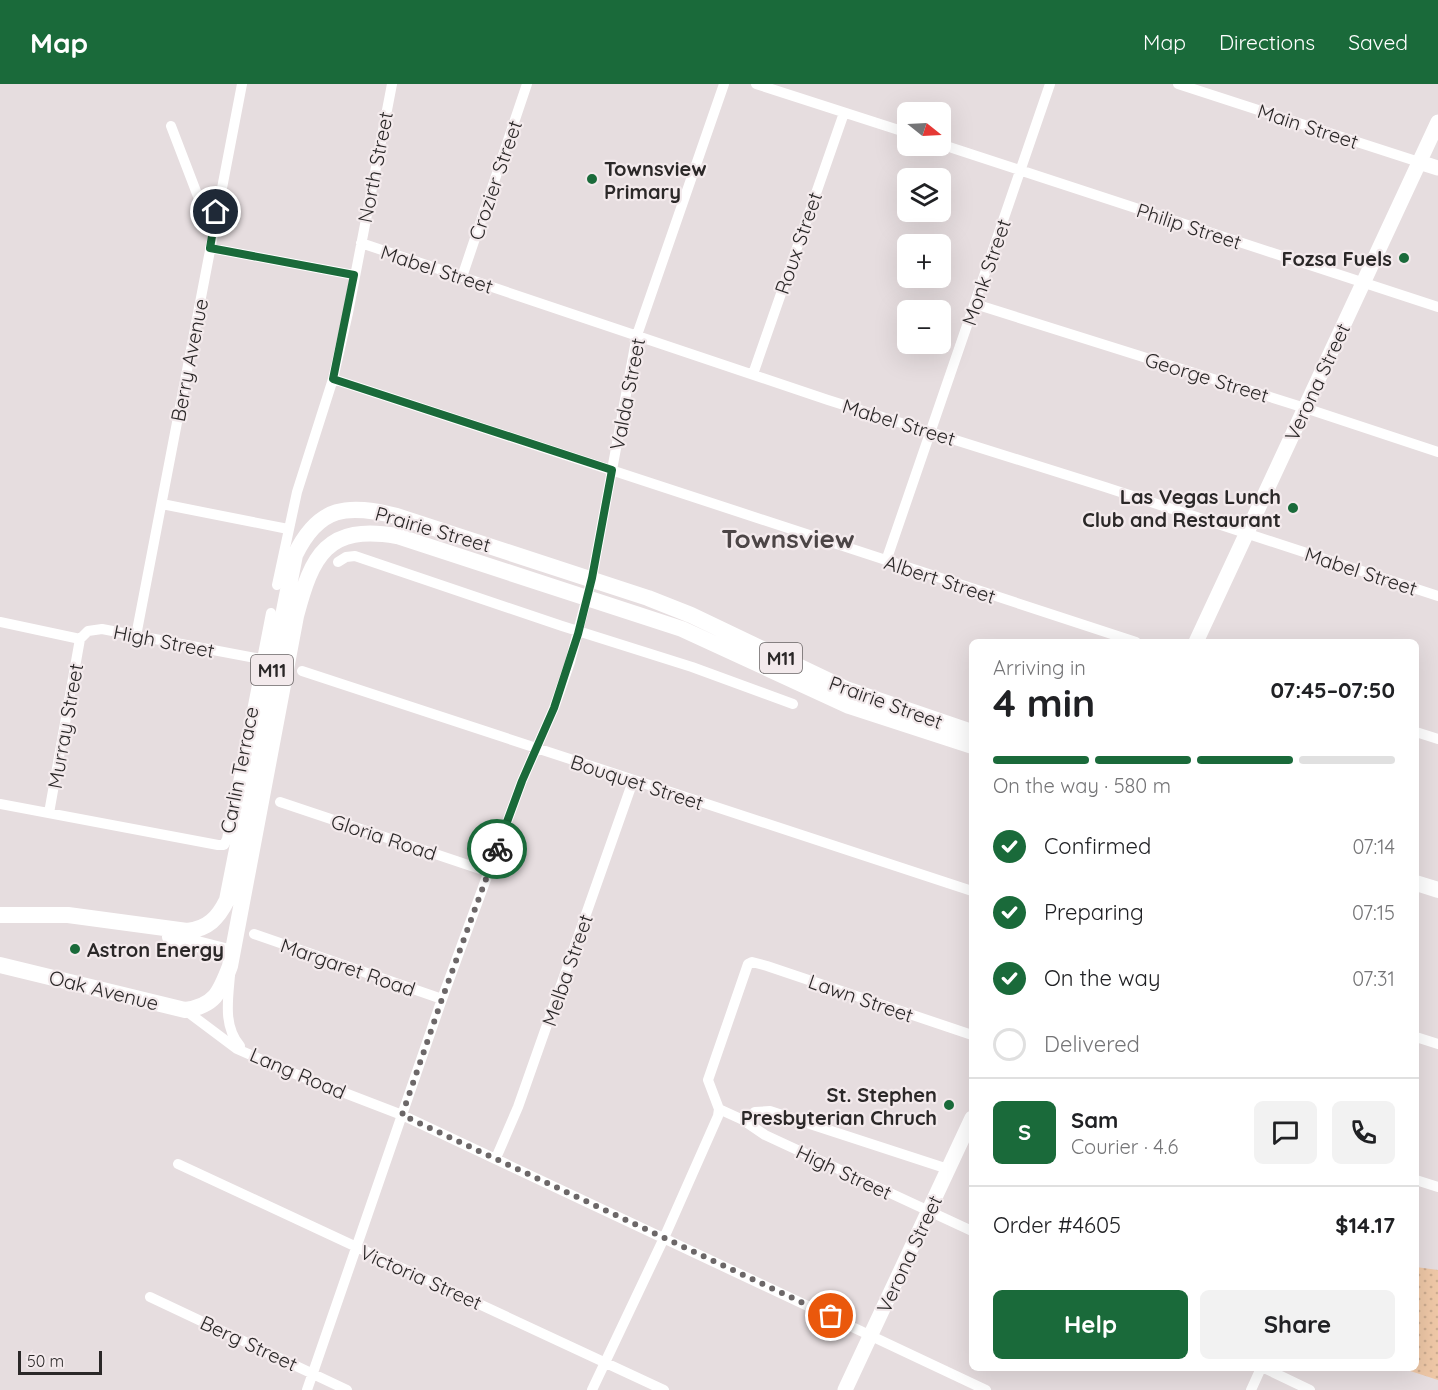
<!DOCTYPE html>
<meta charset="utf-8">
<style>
body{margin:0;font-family:Quicksand,sans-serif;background:#f2f2f2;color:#202124;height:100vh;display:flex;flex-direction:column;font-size:22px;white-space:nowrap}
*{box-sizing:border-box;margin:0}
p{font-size:20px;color:#757577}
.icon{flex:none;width:33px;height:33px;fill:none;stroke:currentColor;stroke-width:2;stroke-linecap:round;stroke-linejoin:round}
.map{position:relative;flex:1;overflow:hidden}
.sheet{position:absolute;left:969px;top:555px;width:450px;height:732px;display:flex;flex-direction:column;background:#fff;border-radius:9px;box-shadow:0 6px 24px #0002}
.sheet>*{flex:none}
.needle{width:39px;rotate:108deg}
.buttons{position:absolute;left:897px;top:18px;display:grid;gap:12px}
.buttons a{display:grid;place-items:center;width:54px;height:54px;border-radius:9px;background:#fff;box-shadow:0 6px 24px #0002;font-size:30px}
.scale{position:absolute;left:18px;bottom:15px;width:84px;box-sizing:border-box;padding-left:6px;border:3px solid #2b2828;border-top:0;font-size:16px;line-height:21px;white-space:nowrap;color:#2b2828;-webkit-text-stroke:4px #f3eaec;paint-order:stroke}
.pin{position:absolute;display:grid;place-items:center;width:51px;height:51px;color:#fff;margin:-26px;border:3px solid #fff;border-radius:50%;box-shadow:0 2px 6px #0007}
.courier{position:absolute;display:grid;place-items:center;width:60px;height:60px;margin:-30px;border:4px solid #1a6a3a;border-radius:50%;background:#fff;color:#222;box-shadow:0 2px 8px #0007}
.headline em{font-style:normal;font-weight:700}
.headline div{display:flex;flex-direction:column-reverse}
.headline{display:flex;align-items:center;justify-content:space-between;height:102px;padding:0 24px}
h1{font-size:39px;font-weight:700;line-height:45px}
.bar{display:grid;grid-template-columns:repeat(4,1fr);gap:9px 6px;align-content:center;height:72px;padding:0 24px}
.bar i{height:8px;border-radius:4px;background:#e0e0e0}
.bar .on{background:#1a6a3a}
.bar p{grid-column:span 4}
.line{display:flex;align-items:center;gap:15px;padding:0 24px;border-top:2px solid #e0e0e0}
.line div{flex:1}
.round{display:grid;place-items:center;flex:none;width:63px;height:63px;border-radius:9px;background:#f2f2f2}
ol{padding:0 24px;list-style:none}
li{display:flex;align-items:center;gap:18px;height:66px}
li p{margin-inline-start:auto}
li .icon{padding:6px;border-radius:50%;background:#1a6a3a;color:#fff;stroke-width:4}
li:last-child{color:#757577}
li i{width:33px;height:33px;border:3px solid #e0e0e0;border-radius:50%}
.primary-button{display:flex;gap:12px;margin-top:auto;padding:12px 24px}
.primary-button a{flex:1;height:69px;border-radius:9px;background:#1a6a3a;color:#fff;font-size:24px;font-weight:700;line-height:69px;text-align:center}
.primary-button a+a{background:#f2f2f2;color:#202124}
header{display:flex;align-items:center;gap:36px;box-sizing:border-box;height:84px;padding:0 30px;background:#1a6a3a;color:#fff}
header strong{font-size:28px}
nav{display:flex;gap:33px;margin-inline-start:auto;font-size:21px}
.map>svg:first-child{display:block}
</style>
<header>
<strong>Map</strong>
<nav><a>Map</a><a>Directions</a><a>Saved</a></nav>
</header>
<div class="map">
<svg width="1438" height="1306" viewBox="0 0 1438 1306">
<defs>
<pattern id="grass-dots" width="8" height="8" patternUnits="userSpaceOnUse" patternTransform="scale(1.5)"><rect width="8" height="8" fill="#efc8a7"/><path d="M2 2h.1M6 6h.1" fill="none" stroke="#cdac90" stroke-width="1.8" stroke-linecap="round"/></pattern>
</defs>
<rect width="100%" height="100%" fill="#e6dddf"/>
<path fill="url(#grass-dots)" d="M1416 1183 1438 1186V1296L1401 1284H1416Z"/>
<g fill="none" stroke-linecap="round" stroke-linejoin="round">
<path stroke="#fff" stroke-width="10" d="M756 0 908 49
M1178 0 1419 78
M171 42 212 149
M940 60 1438 223
M361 159 828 316 1105 403 1438 512
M210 164 354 191
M462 193 527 0
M975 220 1305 324 1438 368
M753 290 844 29
M333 295 1136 558
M162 420 288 445
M886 477 1050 0
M338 478 346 473 355 472 562 542 692 583 793 620
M277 501 297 408 333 295 348 229 392 0
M0 538 80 555 88 547 102 545 261 575
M136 552 242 0
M302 587 972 807
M1416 648 1438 655
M280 718 489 788
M0 720 218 761H224L227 755 271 529
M49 729 80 555
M254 850 442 915
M230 891C228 916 223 942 240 962
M185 926 237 965 285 986 402 1031 986 1306
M1416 953 1438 960
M719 1025 743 1036 765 1051 972 1147
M743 1036 755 1028 770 1027 948 1085
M496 1074 518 1023 633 697
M178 1080 664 1306
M1416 1096 1438 1103
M150 1213 347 1306
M1264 1284 1310 1306
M307 1306 442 915 522 697 554 624 570 578 592 494 637 251 724 0
M592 1306 664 1154 718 1032 719 1025 708 996 748 880 752 878 767 882 972 951
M1251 1306 1261 1284"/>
<path stroke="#fff" stroke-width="15" d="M1419 78 1438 84
M1196 558 1438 38
M845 1306 972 1034"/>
<path stroke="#fff" stroke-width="16" d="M1416 799 1438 806
M0 831H68L187 847C208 845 218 834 227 816L295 471C319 421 348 420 397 432L648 514 691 531 846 605 972 648
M170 853 232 869
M0 881 185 926C215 922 220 908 230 882L296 532C312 471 327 440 397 452L682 545 849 622 972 662"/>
</g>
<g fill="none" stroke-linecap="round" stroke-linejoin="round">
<path stroke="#6c6768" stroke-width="6" stroke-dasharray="0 10.8" d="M497 765 442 915 402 1031 831 1232"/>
<path stroke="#1a6a3a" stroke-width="8" d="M216 128 210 164 354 191 333 295 612 386 592 494 578 550 554 624 522 697 497 765"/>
</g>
<g fill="#1a6a3a" stroke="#f3eaec" stroke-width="2">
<circle cx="592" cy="95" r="6"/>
<circle cx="1404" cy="174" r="6"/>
<circle cx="1293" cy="424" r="6"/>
<circle cx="75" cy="865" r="6"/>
<circle cx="949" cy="1021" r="6"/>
</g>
<g text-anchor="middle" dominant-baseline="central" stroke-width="4.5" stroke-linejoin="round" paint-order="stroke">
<g fill="#f3eaec" stroke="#676263" stroke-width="1.5">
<rect x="760" y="559" width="42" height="30" rx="4.5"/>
<rect x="251" y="571" width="42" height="30" rx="4.5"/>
</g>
<g font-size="18" font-weight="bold" fill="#2b2828">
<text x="781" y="574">M11</text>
<text x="272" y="586">M11</text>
</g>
<g font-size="20" fill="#2b2828" stroke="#f3eaec">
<text transform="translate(1308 42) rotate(18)">Main Street</text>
<text transform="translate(375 83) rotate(-79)">North Street</text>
<text transform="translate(495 96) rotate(-71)">Crozier Street</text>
<text transform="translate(1189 142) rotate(18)">Philip Street</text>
<text transform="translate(798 159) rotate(-71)">Roux Street</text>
<text transform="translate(437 185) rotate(18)">Mabel Street</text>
<text transform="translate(986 188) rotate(-71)">Monk Street</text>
<text transform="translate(189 276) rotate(-79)">Berry Avenue</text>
<text transform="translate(1207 293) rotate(17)">George Street</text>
<text transform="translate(1317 298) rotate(-65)">Verona Street</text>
<text transform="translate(627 310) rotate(-79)">Valda Street</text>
<text transform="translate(899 338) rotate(17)">Mabel Street</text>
<text transform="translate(433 445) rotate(16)">Prairie Street</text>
<text transform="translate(1361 487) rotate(18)">Mabel Street</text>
<text transform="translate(940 495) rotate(18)">Albert Street</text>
<text transform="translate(164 557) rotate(11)">High Street</text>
<text transform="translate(886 618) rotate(20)">Prairie Street</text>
<text transform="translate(65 642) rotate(-80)">Murray Street</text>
<text transform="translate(239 686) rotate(-79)">Carlin Terrace</text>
<text transform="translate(637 698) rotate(18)">Bouquet Street</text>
<text transform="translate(384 753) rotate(18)">Gloria Road</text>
<text transform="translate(348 883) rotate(19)">Margaret Road</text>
<text transform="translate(567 886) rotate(-71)">Melba Street</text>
<text transform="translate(104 906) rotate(14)">Oak Avenue</text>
<text transform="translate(861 914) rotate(19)">Lawn Street</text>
<text transform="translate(298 989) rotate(23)">Lang Road</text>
<text transform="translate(844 1088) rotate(25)">High Street</text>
<text transform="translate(909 1170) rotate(-65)">Verona Street</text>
<text transform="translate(421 1193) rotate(24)">Victoria Street</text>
<text transform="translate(249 1259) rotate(25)">Berg Street</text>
</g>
<g font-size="20" font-weight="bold" fill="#2b2828" stroke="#f3eaec" text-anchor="end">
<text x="604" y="84" text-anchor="start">Townsview<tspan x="604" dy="23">Primary</tspan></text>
<text x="1392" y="174">Fozsa Fuels</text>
<text x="1281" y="412">Las Vegas Lunch<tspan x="1281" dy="23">Club and Restaurant</tspan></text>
<text x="87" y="865" text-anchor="start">Astron Energy</text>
<text x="937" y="1010">St. Stephen<tspan x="937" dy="23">Presbyterian Chruch</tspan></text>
</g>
<g font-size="26" font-weight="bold" fill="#4c4546" stroke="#f3eaec">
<text x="788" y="454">Townsview</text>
</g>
</g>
</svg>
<div class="buttons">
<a><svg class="needle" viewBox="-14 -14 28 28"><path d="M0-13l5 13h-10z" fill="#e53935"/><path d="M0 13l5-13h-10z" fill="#757577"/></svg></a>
<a><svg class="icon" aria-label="layers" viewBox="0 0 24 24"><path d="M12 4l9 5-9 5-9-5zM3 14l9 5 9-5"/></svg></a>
<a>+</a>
<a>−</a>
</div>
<div class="scale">50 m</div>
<div class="pin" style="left:831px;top:1232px;background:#ea580c"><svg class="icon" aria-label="bag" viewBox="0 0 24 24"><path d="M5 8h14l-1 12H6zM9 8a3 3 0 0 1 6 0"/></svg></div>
<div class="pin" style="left:216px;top:128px;background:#1f2937"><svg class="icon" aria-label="home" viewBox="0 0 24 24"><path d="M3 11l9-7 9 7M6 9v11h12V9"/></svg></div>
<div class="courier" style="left:497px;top:765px"><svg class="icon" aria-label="bike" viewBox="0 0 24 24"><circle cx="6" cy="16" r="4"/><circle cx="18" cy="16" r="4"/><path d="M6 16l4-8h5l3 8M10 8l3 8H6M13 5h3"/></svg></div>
<section class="sheet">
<div class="headline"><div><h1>4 min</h1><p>Arriving in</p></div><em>07:45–07:50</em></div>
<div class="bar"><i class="on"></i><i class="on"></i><i class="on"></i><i></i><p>On the way · 580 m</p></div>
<ol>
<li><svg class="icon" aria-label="check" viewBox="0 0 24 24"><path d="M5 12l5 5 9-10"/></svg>Confirmed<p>07:14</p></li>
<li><svg class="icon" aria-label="check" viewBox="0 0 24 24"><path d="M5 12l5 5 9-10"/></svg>Preparing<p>07:15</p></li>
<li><svg class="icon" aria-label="check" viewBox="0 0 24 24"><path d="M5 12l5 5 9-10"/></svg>On the way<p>07:31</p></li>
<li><i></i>Delivered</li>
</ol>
<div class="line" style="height:108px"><b class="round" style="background:#1a6a3a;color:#fff">S</b><div><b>Sam</b><p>Courier · 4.6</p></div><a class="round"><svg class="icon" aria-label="chat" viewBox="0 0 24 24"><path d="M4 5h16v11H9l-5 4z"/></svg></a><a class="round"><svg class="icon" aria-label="phone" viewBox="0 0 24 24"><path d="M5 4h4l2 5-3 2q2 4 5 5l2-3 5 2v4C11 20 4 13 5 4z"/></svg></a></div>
<div class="line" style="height:78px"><div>Order #4605</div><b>$14.17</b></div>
<div class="primary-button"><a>Help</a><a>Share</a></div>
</section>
</div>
